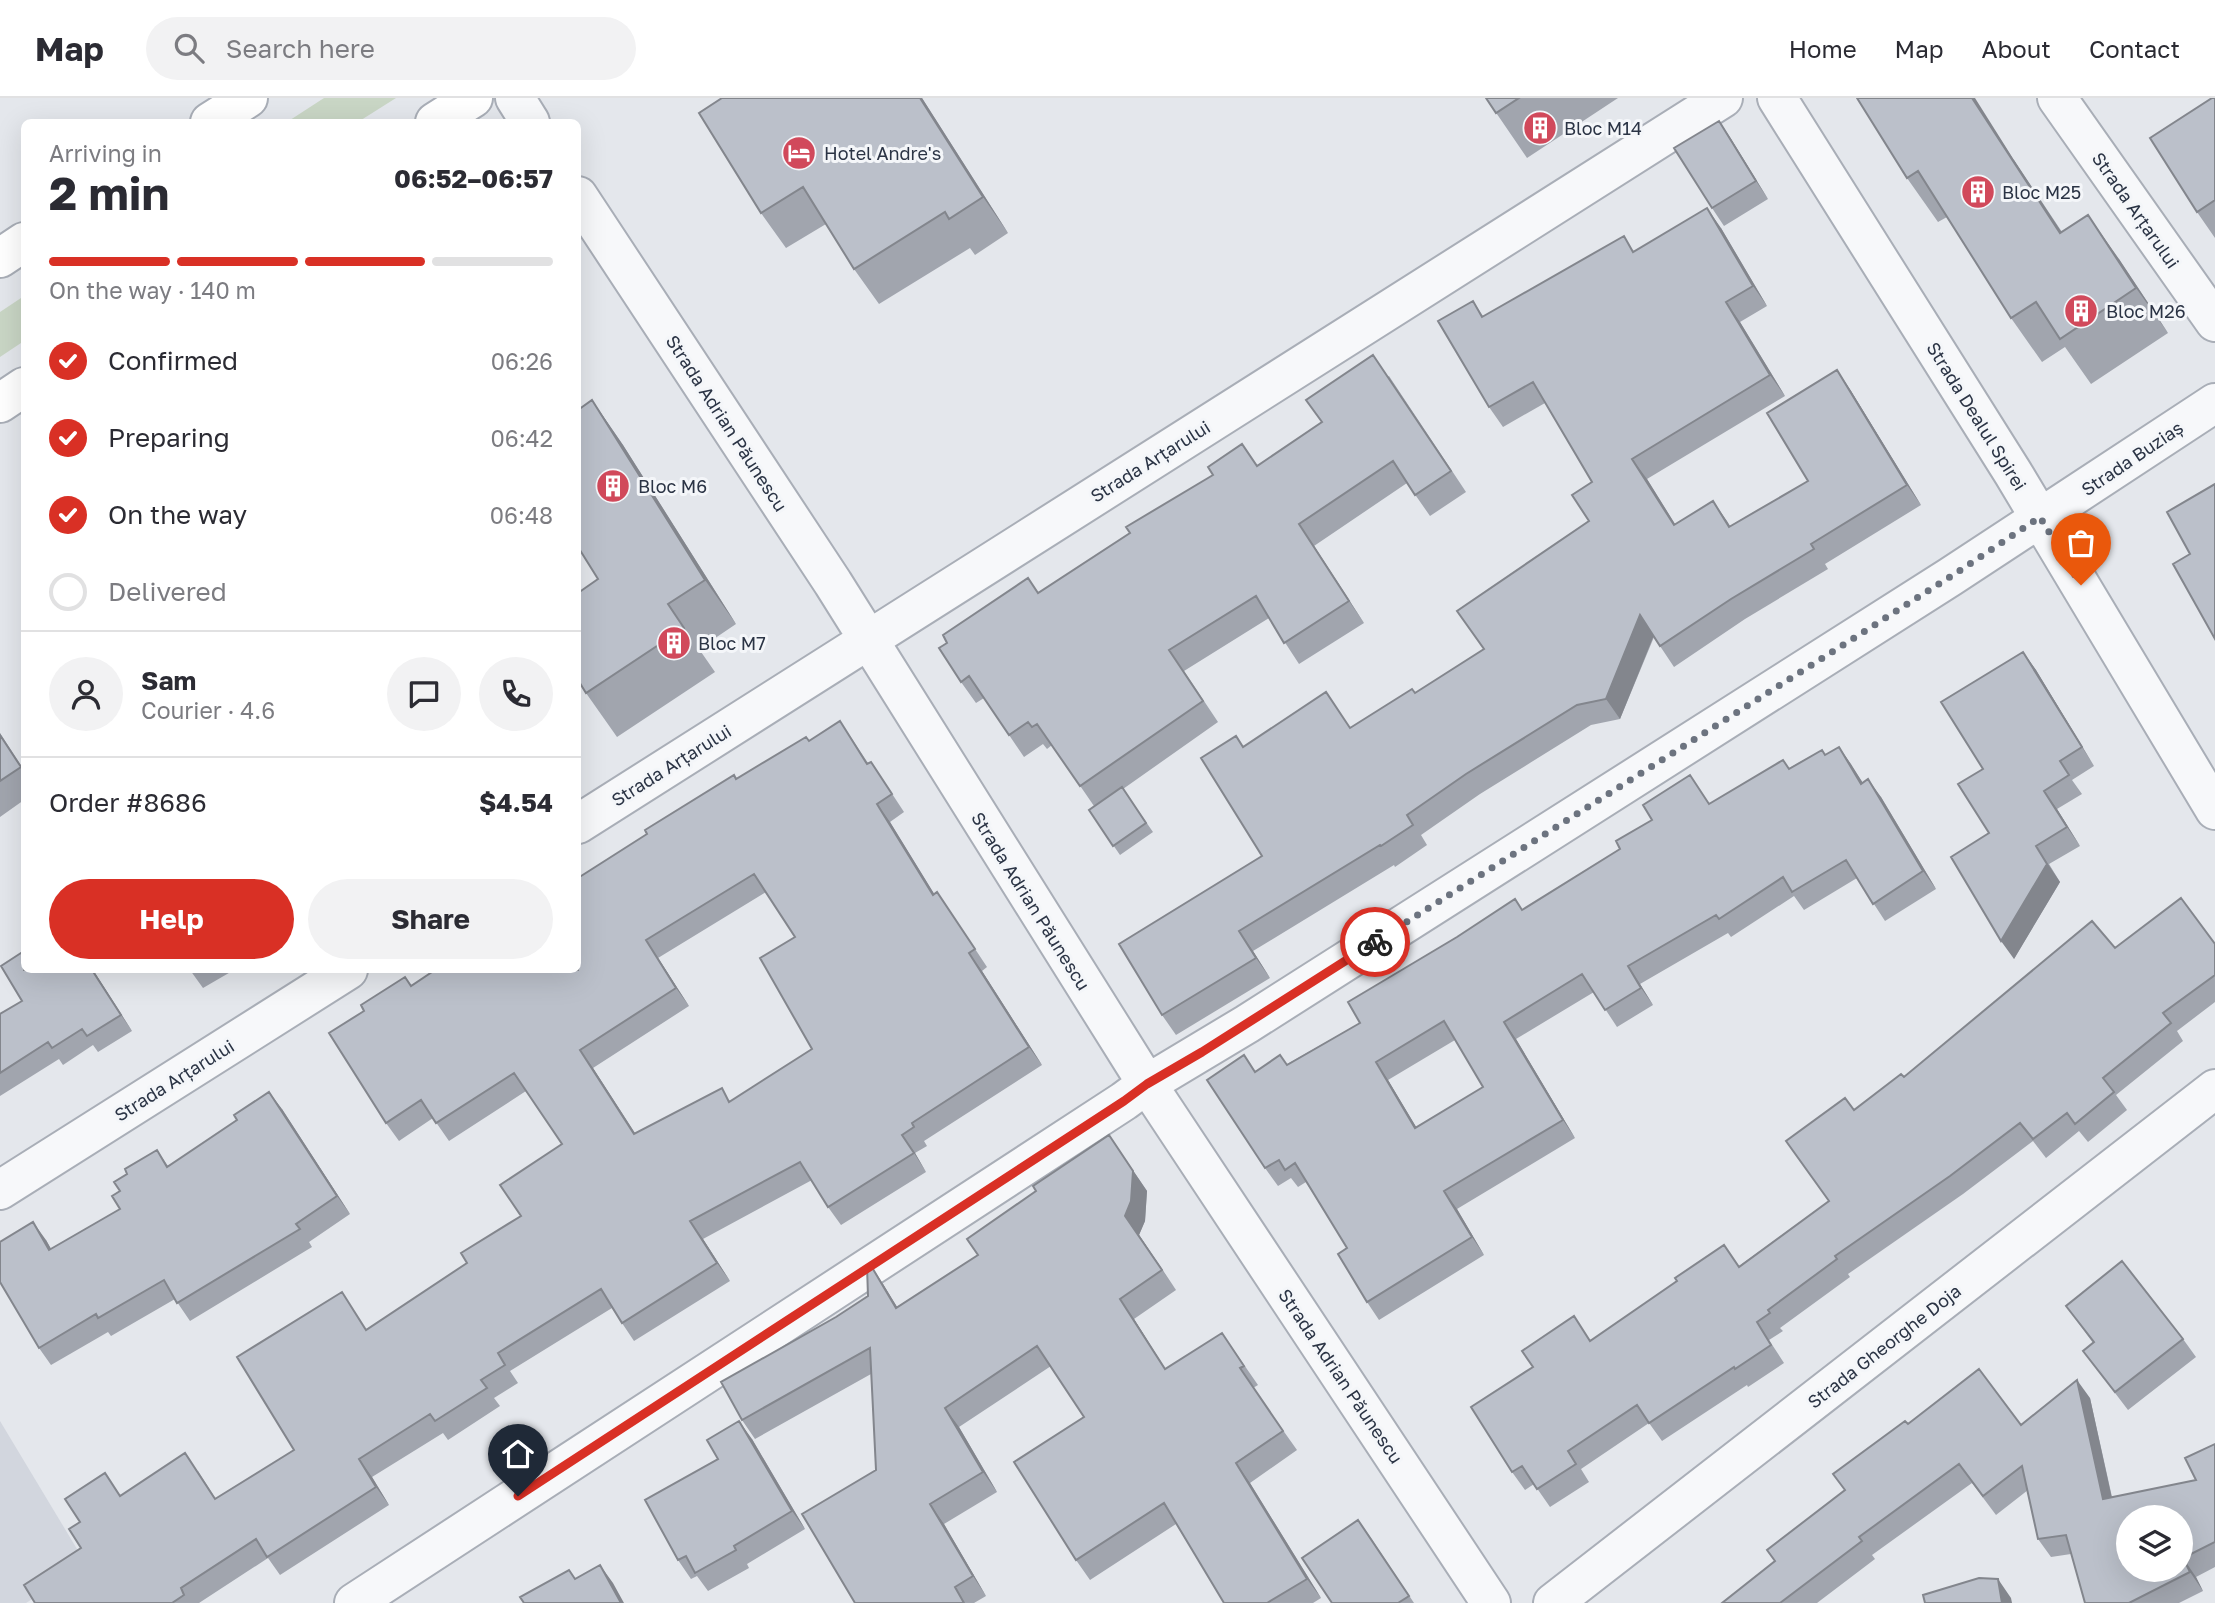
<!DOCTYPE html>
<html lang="en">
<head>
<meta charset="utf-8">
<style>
  :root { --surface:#fff; --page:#f2f2f3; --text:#2b2b33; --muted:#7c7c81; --line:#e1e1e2; --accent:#d93025 }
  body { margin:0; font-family:"Golos Text",sans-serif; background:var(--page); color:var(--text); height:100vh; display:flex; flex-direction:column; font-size:26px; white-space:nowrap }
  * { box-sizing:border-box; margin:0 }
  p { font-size:23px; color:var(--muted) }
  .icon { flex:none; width:38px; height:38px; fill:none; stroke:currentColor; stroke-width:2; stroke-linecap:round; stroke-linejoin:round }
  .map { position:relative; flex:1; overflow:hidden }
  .side { position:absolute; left:21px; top:21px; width:560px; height:854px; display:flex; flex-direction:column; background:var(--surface); border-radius:10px; box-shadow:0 7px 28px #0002 }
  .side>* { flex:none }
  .fabs { position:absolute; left:2116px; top:1407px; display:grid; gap:14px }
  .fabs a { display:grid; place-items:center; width:77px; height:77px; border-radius:50%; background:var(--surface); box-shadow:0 7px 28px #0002; font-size:35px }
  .pin { position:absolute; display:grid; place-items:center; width:60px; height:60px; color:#fff; margin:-72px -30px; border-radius:50% 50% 50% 0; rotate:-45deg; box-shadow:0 0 7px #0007 }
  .pin .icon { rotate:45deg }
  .courier { position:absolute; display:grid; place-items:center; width:70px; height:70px; margin:-35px; border:5px solid #d93025; border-radius:50%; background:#fff; color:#222; box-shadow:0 2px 9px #0007 }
  .summary em { font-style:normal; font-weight:700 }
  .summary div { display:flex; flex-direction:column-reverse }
  .summary { display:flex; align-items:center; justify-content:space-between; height:119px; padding:0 28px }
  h1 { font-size:46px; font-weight:700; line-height:52px }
  .bar { display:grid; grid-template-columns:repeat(4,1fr); gap:10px 7px; align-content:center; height:84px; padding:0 28px }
  .bar i { height:9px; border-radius:5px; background:var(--line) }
  .bar .on { background:var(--accent) }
  .bar p { grid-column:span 4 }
  .line { display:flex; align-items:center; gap:18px; padding:0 28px; border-top:2px solid var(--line) }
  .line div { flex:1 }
  .round { display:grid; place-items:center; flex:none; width:74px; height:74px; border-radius:37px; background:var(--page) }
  ol { padding:0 28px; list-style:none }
  li { display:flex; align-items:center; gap:21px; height:77px }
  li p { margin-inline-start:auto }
  li .icon { padding:7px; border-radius:50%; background:var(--accent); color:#fff; stroke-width:4 }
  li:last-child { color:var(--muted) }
  li i { width:38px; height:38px; border:4px solid var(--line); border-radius:50% }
  .cta { display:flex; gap:14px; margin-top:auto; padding:14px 28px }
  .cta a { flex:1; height:80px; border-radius:42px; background:var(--accent); color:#fff; font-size:28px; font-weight:700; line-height:80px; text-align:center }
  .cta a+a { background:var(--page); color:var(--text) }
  header { display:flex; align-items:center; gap:42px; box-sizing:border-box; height:98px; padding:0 35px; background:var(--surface); border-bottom:2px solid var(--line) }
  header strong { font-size:33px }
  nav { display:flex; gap:38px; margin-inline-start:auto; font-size:24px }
  .search { width:490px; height:63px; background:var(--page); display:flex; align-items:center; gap:18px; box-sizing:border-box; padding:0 24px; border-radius:38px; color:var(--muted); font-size:26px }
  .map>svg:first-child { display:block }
  .built { fill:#d2d6de }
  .green { fill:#c9d6c5 }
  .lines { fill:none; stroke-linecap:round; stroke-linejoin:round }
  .minor-casing { stroke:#a9aeb7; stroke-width:42 }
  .tertiary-casing { stroke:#a9aeb7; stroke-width:42 }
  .secondary-casing { stroke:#a9aeb7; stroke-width:42 }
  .minor { stroke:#f7f8fa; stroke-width:38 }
  .tertiary { stroke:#f7f8fa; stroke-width:38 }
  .secondary { stroke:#fff; stroke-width:38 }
  .wall { fill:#a1a5ae; fill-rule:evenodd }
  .shaded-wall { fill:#83868d }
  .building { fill:#bbc0ca; stroke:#83868d; stroke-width:2; fill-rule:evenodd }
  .done { stroke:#6c737f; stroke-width:7; stroke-dasharray:0 12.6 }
  .route { stroke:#d93025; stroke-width:9 }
  .labels { text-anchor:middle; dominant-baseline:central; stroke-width:6; stroke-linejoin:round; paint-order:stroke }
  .poi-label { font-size:18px; fill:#2b3445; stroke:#f4f6f9; text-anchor:start }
  .street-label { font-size:18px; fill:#2b3445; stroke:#f4f6f9 }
</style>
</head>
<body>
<header>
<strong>Map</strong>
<div class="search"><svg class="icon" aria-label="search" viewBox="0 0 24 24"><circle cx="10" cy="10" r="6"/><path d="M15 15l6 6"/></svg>Search here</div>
<nav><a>Home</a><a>Map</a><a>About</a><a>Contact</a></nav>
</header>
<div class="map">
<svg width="2215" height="1505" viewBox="0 0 2215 1505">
  <rect width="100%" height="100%" fill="#e4e7ec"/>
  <path class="built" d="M0,1323L86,1466L26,1505H0Z"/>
  <path class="green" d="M324,0H396L358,24H287Z
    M24,198V243L0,259V214Z"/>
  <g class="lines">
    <g class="minor-casing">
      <path id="minor" d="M515,0L530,24
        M2057,0L2215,224
        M578,98L833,485L1147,986L1491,1505
        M578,726L1723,0
        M0,1092L348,872
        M354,1505L1124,1003L1147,986L1247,926L1950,479L2215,305
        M1553,1505L2215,991"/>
    </g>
    <g class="tertiary-casing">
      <path id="tertiary" d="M1777,0L2013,375L2215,712"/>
    </g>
    <g class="secondary-casing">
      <path id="secondary" d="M210,24L248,0
        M435,24L473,0
        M0,160L24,144
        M0,305L24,289"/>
    </g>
    <use href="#minor" class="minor"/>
    <use href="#tertiary" class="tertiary"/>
    <use href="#secondary" class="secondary"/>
  </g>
  <path class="wall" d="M722,0H922L1008,135L975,157L970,150L879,206L854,171L826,126L786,150L761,115Z
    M1486,0H1618L1527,60Z
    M1857,0L2014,62L2062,134L2119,161L2168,235L2091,286L2065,249L2042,264L2011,220L1947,119L1938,124L1907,80Z
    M2215,0V140L2197,114Z
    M1719,23L1731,41L1768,101L1724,128L1712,110Z
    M1721,130L1767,208L1740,224L1785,298L1647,381L1675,426L1730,428L1808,383L1837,272L1851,293L1921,407L1825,466L1828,471L1745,521L1674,569L1654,539L1620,621L1591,627L1480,696L1421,737L1427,747L1395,769L1394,767L1253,853L1270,880L1176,937L1162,917L1262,758L1243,649L1350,630L1415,595L1484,551L1589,423L1592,384L1545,305L1503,329L1489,309L1473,203L1483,218L1635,153Z
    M1389,278L1466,394L1430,418L1407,385L1314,448L1364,525L1299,566L1269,520L1184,573L1218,624L1123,691L1153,734L1120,757L1089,712L1094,708L1052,647L1047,651L1043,646L1024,659L984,600L976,605L961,584L1038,495L1257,368Z
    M592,302L623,347L736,526L699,551L715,574L617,639L586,595L598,481Z
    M2023,554L2036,572L2094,668L2072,682L2082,696L2057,711L2080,748L2049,766L2060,784L2014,861L1989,735L1983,671Z
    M840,623L868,665L883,682L904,714L890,724L934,796L950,813L987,869L982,873L1042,967L924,1043L927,1048L915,1055L926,1074L841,1127L828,1109L812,1082L703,1141L730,1183L634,1243L612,1210L510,1273L518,1285L494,1300L500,1308L448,1342L443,1335L372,1379L389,1407L280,1477L268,1460L199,1505H35L81,1450L198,1373L216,1401L294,1352L367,1231L467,1165L521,1118L562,1046L526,993L449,1043L433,1020L399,1043L386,1025L411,888L736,681L809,643ZM766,794L795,839L812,951L731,1003L635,1035L593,970L689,908L658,860Z
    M0,635L24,672V702L0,719Z
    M1839,649L1863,685L1881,699L1936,791L1885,823L1857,780L1804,812L1794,798L1731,839L1728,835L1640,886L1653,907L1617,929L1594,894L1516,941L1575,1040L1457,1111L1484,1157L1379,1222L1367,1204L1347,1150L1306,1084L1298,1089L1291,1080L1278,1088L1265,1070L1255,974L1287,966L1360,925L1523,812L1709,706L1783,662L1789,670L1822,652L1826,657ZM1455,942L1483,989L1416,1029L1388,982Z
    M2215,846V904L2177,933L2183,943L2116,997L2127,1012L2088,1044L2079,1033L2046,1060L2033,1043L1963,1096L1848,1176L1850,1179L1780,1230L1783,1233L1769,1242L1784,1265L1748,1289L1747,1287L1662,1343L1649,1325L1581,1371L1589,1384L1550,1409L1534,1386L1525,1392L1512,1374L1591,1242L1739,1168L1829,1103L1854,1012L1904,979L2115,850Z
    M93,872L132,933L98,954L93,947L63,967L59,961L0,998V916Z
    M190,872H234L203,890Z
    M282,1011L350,1116L309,1144L312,1149L190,1223L175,1201L111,1238L108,1234L51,1267L39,1250L46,1142L51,1151L120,1111V1093L127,1076L157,1052L168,1068Z
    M1109,1037L1147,1093L1145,1123L1139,1137L1176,1192L1134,1221L1165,1271L1222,1235L1258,1287L1253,1290L1297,1352L1250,1385L1321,1500L1313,1505H1224L1176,1426L1090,1482L1076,1462L1084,1319L1051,1268L959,1329L997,1394L944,1426L986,1498L974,1505H855L876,1372L871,1276L755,1341L742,1322L836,1219L868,1198L883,1186L897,1209L978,1157L1036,1093Z
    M2066,1208L2183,1241L2196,1259L2128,1312L2083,1253L2093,1245Z
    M2090,1300L2112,1399L2196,1382L2215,1346V1469L2196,1479L2203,1493L2179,1505H2085L2071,1456L2051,1459L2038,1441L2028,1392L1996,1417L1972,1385L1872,1457L1875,1461L1817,1505H1722L1775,1463L1844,1393L1908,1326L2021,1327Z
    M752,1341L805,1431L747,1466L749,1470L708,1493L697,1478L691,1481L678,1462Z
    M1358,1422L1371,1440L1414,1505H1332Z"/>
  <path class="shaded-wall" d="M920,0H922L1008,135L983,99Z
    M1972,0H1975L2014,62L2091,179L2060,135Z
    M1719,23L1731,41L1768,101L1756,83Z
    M1707,110L1721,130L1767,208L1753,188Z
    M2088,117L2119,161L2168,235L2136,190Z
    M1726,204L1740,224L1785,298L1770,277Z
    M1837,272L1851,293L1921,407L1907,387Z
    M592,302L623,347L736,526L705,482Z
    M1632,361L1647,381L1688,447L1674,427Z
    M1713,403L1727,423L1743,449L1729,429Z
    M1299,426L1314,448L1364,525L1349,503Z
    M1640,517L1654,537L1620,621L1606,601Z
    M2023,554L2036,572L2094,668L2082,649Z
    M1839,649L1851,666L1874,703L1861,686Z
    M1868,681L1881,699L1936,791L1923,773Z
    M2044,693L2057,711L2080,748L2067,729Z
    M877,706L890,724L946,815L933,797Z
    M2036,748L2060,784L2014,861L2001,843Z
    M1239,833L1253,853L1270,880L1256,860Z
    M646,842L658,860L689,908L676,890Z
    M969,855L982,873L1042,967L1029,949Z
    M1628,868L1640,886L1653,907L1641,890Z
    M92,872H93L132,933L121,917Z
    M1504,924L1516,941L1575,1040L1563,1022Z
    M580,952L593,970L647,1054L634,1036Z
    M1376,964L1388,982L1427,1047L1415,1030Z
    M269,994L282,1011L350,1116L337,1098Z
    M902,1037L915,1055L926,1074L914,1055Z
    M1109,1037L1147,1093L1145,1123L1139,1137L1176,1192L1125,1118Z
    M1444,1093L1457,1111L1484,1157L1472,1139Z
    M690,1123L703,1141L730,1183L717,1165Z
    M33,1124L46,1142L62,1170L49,1152Z
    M870,1166L883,1186L910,1230L896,1210Z
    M1120,1201L1134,1221L1178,1291L1165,1271Z
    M2077,1282L2090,1300L2116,1419L2103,1401Z
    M945,1310L959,1329L997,1394L983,1374Z
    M739,1323L752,1341L805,1431L792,1413Z
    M359,1361L372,1379L389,1407L376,1389Z
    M1236,1365L1250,1385L1321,1500L1307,1481Z
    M930,1406L944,1426L986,1498L973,1478Z
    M2183,1460L2196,1479L2203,1493L2190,1474Z
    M600,1467L613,1485L624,1505H621Z
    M1998,1481L2011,1500L2012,1505H2002Z"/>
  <path class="building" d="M722,0H920L983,99L949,121L945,114L854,171L803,89L761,115L699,15Z
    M1486,0H1519L1496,15Z
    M1857,0H1972L2060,135L2088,117L2136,190L2060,241L2036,204L2011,220L1918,73L1907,80Z
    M2212,0H2215V102L2197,114L2150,40Z
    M1719,23L1756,83L1712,110L1674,50Z
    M1707,110L1753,188L1726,204L1770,277L1632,361L1674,427L1713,403L1729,429L1808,383L1767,315L1837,272L1907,387L1811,446L1814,451L1731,501L1660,548L1640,517L1606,601L1577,607L1466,676L1407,717L1413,727L1381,748L1380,747L1239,833L1256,860L1162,917L1119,846L1262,758L1201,660L1236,638L1243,649L1326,594L1350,630L1412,591L1415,595L1484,551L1457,513L1589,423L1572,397L1592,384L1533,284L1489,309L1438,223L1473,203L1482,219L1624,138L1633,154Z
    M1373,257L1451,373L1415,397L1393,363L1299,426L1349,503L1284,545L1256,498L1169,552L1203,603L1080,688L1037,626L1032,629L1028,624L1009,637L969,578L961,584L939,550L947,545L943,537L1028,480L1038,495L1130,435L1126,429L1213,377L1208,369L1242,346L1257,368L1322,324L1306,302Z
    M592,302L705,482L668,506L684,530L586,595L578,582V495L598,481L578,449V312Z
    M2215,386V541L2173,466L2190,456L2167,414Z
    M2023,554L2082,649L2060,663L2069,677L2044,693L2067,729L2036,748L2047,766L2001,843L1951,759L1989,735L1958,686L1983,671L1941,604Z
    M840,623L867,666L871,664L892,696L877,706L933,797L937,794L975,851L969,855L1029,949L912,1025L914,1029L902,1037L914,1055L828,1109L800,1064L690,1123L717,1165L622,1225L601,1191L498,1255L505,1267L481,1282L487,1290L435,1323L430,1316L359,1361L376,1389L267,1459L256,1441L181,1490L184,1497L172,1505H35L24,1487L81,1450L69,1431L80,1424L65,1401L105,1375L120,1398L185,1355L215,1401L294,1352L237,1259L342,1194L366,1232L467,1165L461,1155L521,1118L500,1087L562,1046L514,975L436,1025L421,1002L386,1025L329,935L364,913L361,907L405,879L411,888L435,872H578V780L647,736L645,732L734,677L736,681L806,639L809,643ZM754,776L795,839L760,860L812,951L729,1004L722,990L634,1036L580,952L676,890L646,842Z
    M0,637L21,669L0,683Z
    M1839,649L1861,686L1868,681L1923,773L1873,806L1846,762L1792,794L1783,779L1719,821L1716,817L1628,868L1641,890L1605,912L1582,876L1504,924L1563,1022L1444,1093L1472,1139L1367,1204L1338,1156L1347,1150L1295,1065L1285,1072L1279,1062L1265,1070L1207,982L1244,957L1255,974L1280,957L1287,967L1360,925L1348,904L1457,839L1515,801L1522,812L1620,751L1616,743L1652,722L1643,707L1690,677L1709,706L1783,662L1789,671L1822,652L1825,657ZM1444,923L1483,989L1415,1030L1376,964Z
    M1122,689L1146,725L1113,748L1089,712Z
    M2181,800L2215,846V877L2163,915L2171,925L2103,980L2114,994L2075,1026L2067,1015L2033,1041L2020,1025L1950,1078L1835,1158L1837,1161L1768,1212L1770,1215L1757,1224L1771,1247L1735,1271L1734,1269L1649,1325L1637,1307L1568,1353L1576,1366L1537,1391L1522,1368L1512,1374L1471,1309L1533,1269L1522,1253L1574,1218L1590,1243L1677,1183L1675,1180L1724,1147L1739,1169L1829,1103L1786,1043L1845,1000L1854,1012L1901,976L1904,979L2092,823L2115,850Z
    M24,853V872H92L121,917L87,938L82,931L52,950L48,944L0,975V916L22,903L1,868Z
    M269,994L337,1098L296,1126L300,1131L177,1205L164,1182L98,1220L96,1216L39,1250L0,1184V1144L33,1124L49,1152L120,1111L112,1098L120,1093L114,1084L127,1076L125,1071L157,1052L167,1069L237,1022L234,1017Z
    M1109,1037L1133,1073L1131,1103L1125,1118L1162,1172L1120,1201L1165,1271L1222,1235L1244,1268L1240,1270L1283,1333L1236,1365L1307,1481L1267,1505H1224L1164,1405L1076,1462L1014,1364L1084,1319L1037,1248L945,1310L983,1374L930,1406L973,1478L955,1489L964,1505H855L802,1416L876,1372L870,1250L742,1322L721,1284L836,1219L868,1198L867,1168L870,1166L896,1210L978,1157L967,1141L1036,1093L1033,1088Z
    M2122,1163L2183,1241L2115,1294L2083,1253L2094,1244L2066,1208Z
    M1979,1271L2021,1327L2077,1282L2103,1401L2196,1382L2185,1360L2215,1346V1444L2183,1460L2190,1474L2129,1505H2085L2066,1437L2038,1441L2022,1368L1983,1398L1959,1366L1859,1439L1862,1443L1780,1505H1722L1775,1463L1767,1452L1845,1392L1833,1376L1905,1323L1908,1326ZM2128,1419H2180V1472H2128Z
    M739,1323L792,1413L734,1448L736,1452L695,1475L686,1458L678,1462L645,1402L718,1361L707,1342Z
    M1358,1422L1409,1498L1398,1505H1332L1302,1460Z
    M600,1467L621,1505H524L520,1499L569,1472L575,1481Z
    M1979,1480L1998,1481L2002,1505H1925L1923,1497Z"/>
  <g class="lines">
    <path class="done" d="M1375,844L1950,479L2040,419L2081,487"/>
    <path class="route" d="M518,1398L1124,1003L1147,986L1202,954L1375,844"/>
  </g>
  <defs>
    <g id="building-disc" transform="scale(1.75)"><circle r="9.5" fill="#d1495b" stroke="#f4f6f9"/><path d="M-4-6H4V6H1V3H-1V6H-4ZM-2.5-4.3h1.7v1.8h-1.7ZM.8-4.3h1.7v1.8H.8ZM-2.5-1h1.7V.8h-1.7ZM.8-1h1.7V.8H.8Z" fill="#fff"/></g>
    <g id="hotel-disc" transform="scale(1.75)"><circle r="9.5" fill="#d1495b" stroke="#f4f6f9"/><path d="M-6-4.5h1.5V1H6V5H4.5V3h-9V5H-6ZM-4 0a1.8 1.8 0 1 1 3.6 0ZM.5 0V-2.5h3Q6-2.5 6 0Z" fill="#fff"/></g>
  </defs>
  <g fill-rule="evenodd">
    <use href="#building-disc" x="1540" y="30"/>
    <use href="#hotel-disc" x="799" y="55"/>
    <use href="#building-disc" x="1978" y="94"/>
    <use href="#building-disc" x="2081" y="213"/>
    <use href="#building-disc" x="613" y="388"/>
    <use href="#building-disc" x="674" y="545"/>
  </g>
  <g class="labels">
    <g class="poi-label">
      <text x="1564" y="30">Bloc M14</text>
      <text x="824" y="55">Hotel Andre's</text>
      <text x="2002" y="94">Bloc M25</text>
      <text x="2106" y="213">Bloc M26</text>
      <text x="638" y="388">Bloc M6</text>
      <text x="698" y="545">Bloc M7</text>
    </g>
    <g class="street-label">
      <text transform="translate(2136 112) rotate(55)">Strada Arțarului</text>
      <text transform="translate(1977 318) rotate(58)">Strada Dealul Spirei</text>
      <text transform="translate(727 325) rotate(57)">Strada Adrian Păunescu</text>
      <text transform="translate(2132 360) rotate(-34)">Strada Buziaș</text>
      <text transform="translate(1150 363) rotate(-32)">Strada Arțarului</text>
      <text transform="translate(671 667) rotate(-32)">Strada Arțarului</text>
      <text transform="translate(1031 803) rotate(58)">Strada Adrian Păunescu</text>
      <text transform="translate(174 982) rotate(-32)">Strada Arțarului</text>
      <text transform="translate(1884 1248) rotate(-38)">Strada Gheorghe Doja</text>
      <text transform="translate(1341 1278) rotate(56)">Strada Adrian Păunescu</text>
    </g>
  </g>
</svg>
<div class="fabs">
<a><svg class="icon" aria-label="layers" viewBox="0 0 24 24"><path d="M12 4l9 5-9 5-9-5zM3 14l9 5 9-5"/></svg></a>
</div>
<div class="pin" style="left:2081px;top:487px;background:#ea580c"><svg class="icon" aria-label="bag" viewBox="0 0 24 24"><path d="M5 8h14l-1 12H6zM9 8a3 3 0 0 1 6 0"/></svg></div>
<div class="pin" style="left:518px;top:1398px;background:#1f2937"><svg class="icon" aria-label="home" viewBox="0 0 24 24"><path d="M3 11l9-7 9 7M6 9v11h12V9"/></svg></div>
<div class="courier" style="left:1375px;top:844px"><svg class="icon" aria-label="bike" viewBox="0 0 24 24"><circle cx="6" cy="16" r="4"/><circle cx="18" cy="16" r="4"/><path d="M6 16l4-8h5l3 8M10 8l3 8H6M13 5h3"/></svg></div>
<section class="side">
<div class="summary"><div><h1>2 min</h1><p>Arriving in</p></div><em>06:52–06:57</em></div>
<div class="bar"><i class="on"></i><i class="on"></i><i class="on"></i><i></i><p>On the way · 140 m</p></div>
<ol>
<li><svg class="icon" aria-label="check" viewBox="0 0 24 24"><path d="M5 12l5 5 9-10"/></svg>Confirmed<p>06:26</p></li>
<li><svg class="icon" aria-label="check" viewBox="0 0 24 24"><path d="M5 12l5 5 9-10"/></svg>Preparing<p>06:42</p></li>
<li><svg class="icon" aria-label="check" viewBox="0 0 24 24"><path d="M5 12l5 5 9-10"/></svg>On the way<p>06:48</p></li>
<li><i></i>Delivered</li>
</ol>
<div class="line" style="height:126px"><a class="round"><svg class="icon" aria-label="person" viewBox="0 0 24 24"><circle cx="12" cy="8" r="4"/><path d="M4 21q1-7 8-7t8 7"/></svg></a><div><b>Sam</b><p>Courier · 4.6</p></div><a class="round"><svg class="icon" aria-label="chat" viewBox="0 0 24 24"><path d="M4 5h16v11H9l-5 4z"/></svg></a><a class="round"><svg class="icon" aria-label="phone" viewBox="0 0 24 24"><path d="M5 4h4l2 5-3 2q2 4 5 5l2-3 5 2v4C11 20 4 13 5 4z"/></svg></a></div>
<div class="line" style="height:91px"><div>Order #8686</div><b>$4.54</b></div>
<div class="cta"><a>Help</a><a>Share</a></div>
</section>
</div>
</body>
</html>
